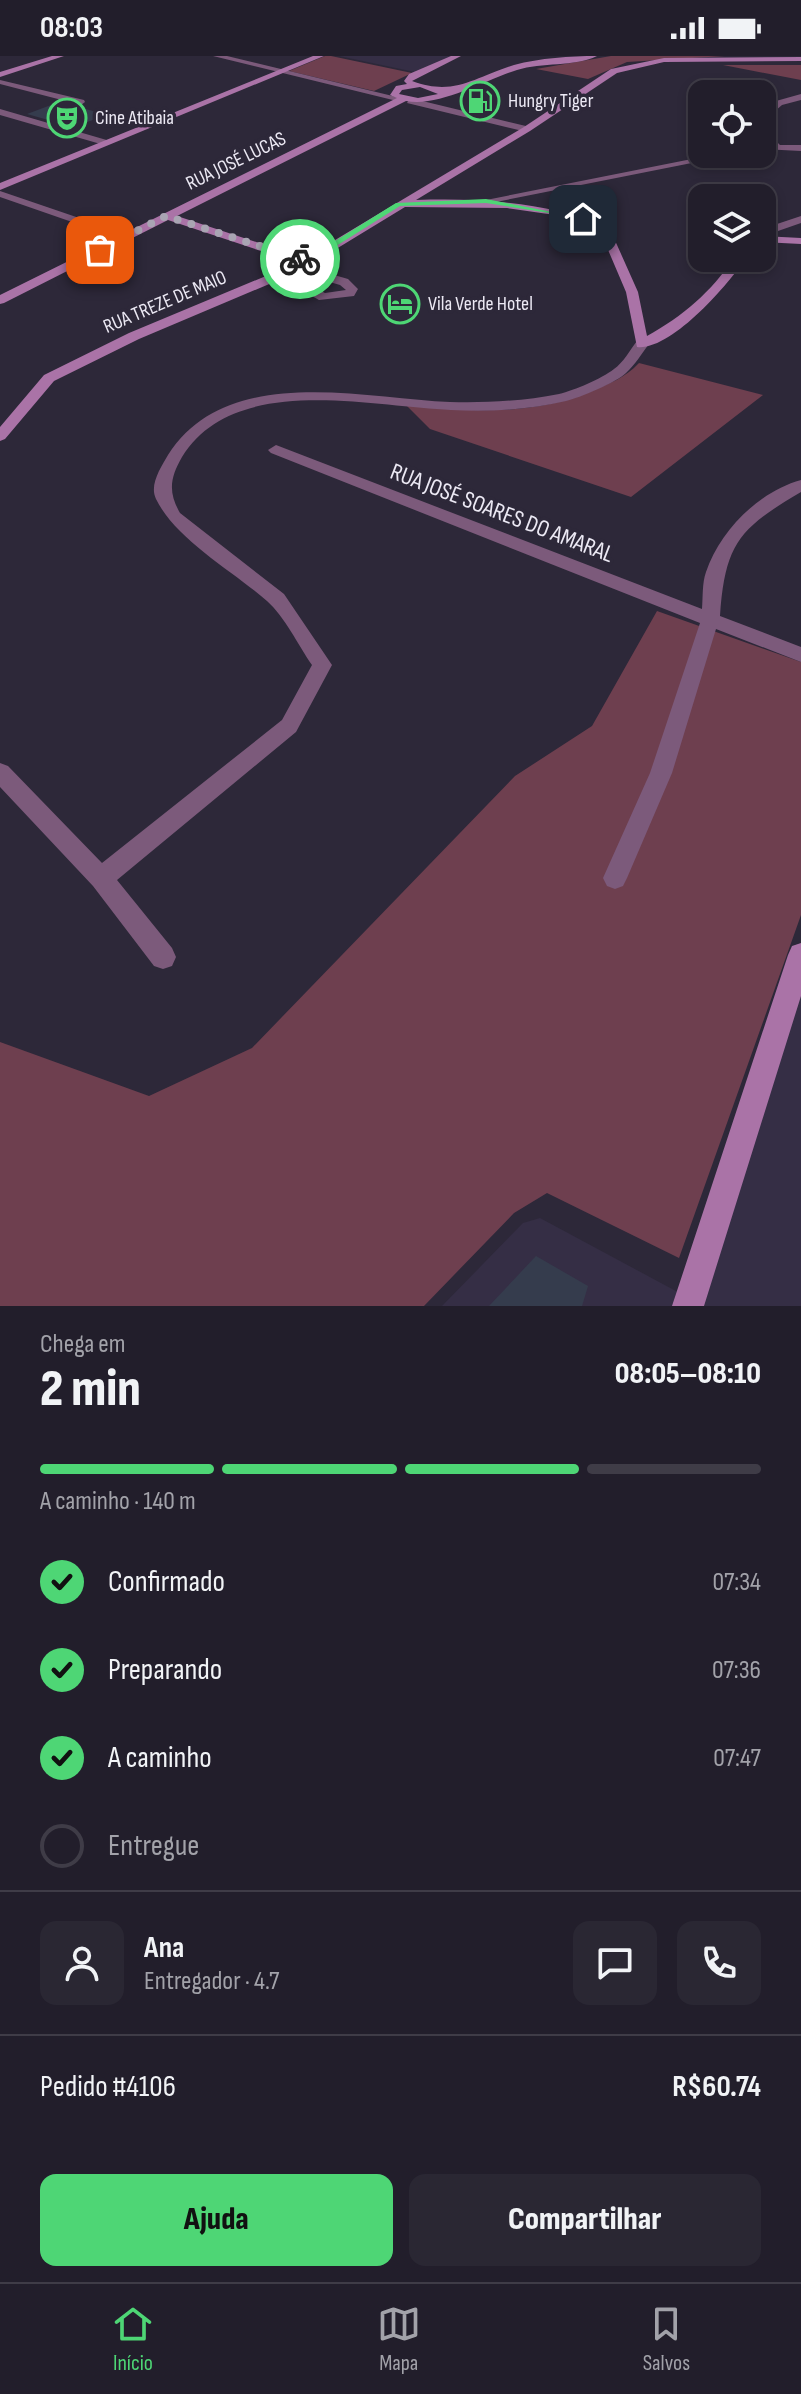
<!DOCTYPE html>
<html lang="pt">
<head>
<meta charset="utf-8">
<style>
  :root { --surface:#221e2b; --page:#2a2733; --text:#f1f3f6; --muted:#a2a2a9; --line:#3f3c47; --accent:#4ed675 }
  body { margin:0; font-family:"Sofia Sans Condensed",sans-serif; background:var(--page); color:var(--text); height:100vh; display:flex; flex-direction:column; font-size:30px; white-space:nowrap }
  * { box-sizing:border-box; margin:0 }
  p { font-size:26px; color:var(--muted) }
  .icon { flex:none; width:44px; height:44px; fill:none; stroke:currentColor; stroke-width:2; stroke-linecap:round; stroke-linejoin:round }
  .map { position:relative; height:1250px; overflow:hidden }
  .side { display:flex; flex-direction:column; background:var(--surface); flex:1 }
  .side>* { flex:none }
  .buttons { position:absolute; left:688px; top:24px; display:grid; gap:16px }
  .buttons a { display:grid; place-items:center; width:88px; height:88px; border-radius:16px; background:var(--surface); box-shadow:0 4px 12px #0003,0 0 0 2px var(--line); font-size:40px }
  .pin { position:absolute; display:grid; place-items:center; width:68px; height:68px; color:#fff; margin:-34px; border-radius:16px; box-shadow:0 4px 12px #0006 }
  .courier { position:absolute; display:grid; place-items:center; width:80px; height:80px; margin:-40px; border:6px solid #4ed675; border-radius:50%; background:#fff; color:#222; box-shadow:0 2px 10px #0007 }
  .overview em { font-style:normal; font-weight:800 }
  .overview div { display:flex; flex-direction:column-reverse }
  .overview { display:flex; align-items:center; justify-content:space-between; height:136px; padding:0 40px }
  h1 { font-size:52px; font-weight:800; line-height:60px }
  .bar { display:grid; grid-template-columns:repeat(4,1fr); gap:12px 8px; align-content:center; height:96px; padding:0 40px }
  .bar i { height:10px; border-radius:6px; background:var(--line) }
  .bar .selected { background:var(--accent) }
  .bar p { grid-column:span 4 }
  .line { display:flex; align-items:center; gap:20px; padding:0 40px; border-top:2px solid var(--line) }
  .line div { flex:1 }
  .round { display:grid; place-items:center; flex:none; width:84px; height:84px; border-radius:16px; background:var(--page) }
  ol { padding:0 40px; list-style:none }
  li { display:flex; align-items:center; gap:24px; height:88px }
  li p { margin-inline-start:auto }
  li .icon { padding:8px; border-radius:50%; background:var(--accent); color:#111; stroke-width:4 }
  li:last-child { color:var(--muted) }
  li i { width:44px; height:44px; border:4px solid var(--line); border-radius:50% }
  .button { display:flex; gap:16px; margin-top:auto; padding:16px 40px }
  .button a { flex:1; height:92px; border-radius:16px; background:var(--accent); color:#111; font-size:32px; font-weight:800; line-height:92px; text-align:center }
  .button a+a { background:var(--page); color:var(--text) }
  .status { display:flex; justify-content:space-between; align-items:center; height:56px; padding:0 40px; background:var(--surface); direction:ltr }
  .status svg { height:22px; fill:currentColor }
  .tabs { display:flex; justify-content:space-around; align-items:center; height:112px; border-top:2px solid var(--line); background:var(--surface); font-size:22px; color:var(--muted) }
  .tabs a { display:grid; justify-items:center; gap:4px }
  .tabs .selected { color:var(--accent) }
  .map>svg:first-child { display:block }
  .built { fill:#352e45 }
  .green { fill:#6e3f4f }
  .building { fill:#353c4d }
  .lines { fill:none; stroke-linecap:round; stroke-linejoin:round }
  .street { fill:#7c5a7b; fill-rule:evenodd }
  .secondary { fill:#aa73a7; fill-rule:evenodd }
  .route { fill:#4ed675 }
  .done { stroke:#a9a5b3; stroke-width:8; stroke-dasharray:0 14.4 }
  .labels { text-anchor:middle; dominant-baseline:central; stroke-width:7; stroke-linejoin:round; paint-order:stroke }
  .far-poi-label { font-size:20px; fill:#ece9f4; stroke:#2d2839; text-anchor:start }
  .far-street-label { font-size:20px; fill:#ece9f4; stroke:#2d2839 }
  .street-label { font-size:24px; fill:#ece9f4; stroke:#2d2839 }
</style>
</head>
<body>
<div class="status"><b>08:03</b><svg viewBox="0 0 49 12"><path d="M0 12V9h3v3zM5 12V6h3v6zM10 12V3h3v9zM15 12V0h3v12zM26 1h20v11H26zM47 4h2v5h-2z"/></svg></div>
<div class="map">
<svg width="801" height="1250" viewBox="0 0 801 1250">
  <rect width="100%" height="100%" fill="#2d2839"/>
  <path class="built" d="M339,0H452L415,16Z
    M801,910V1250H690Z
    M540,1162L687,1241L684,1250H442L523,1167Z"/>
  <path class="green" d="M325,0H331L412,17L374,35L289,15Z
    M611,0H725L627,6L588,23L536,13Z
    M723,9H801V24Z
    M639,307L763,339L631,441L430,373L404,347C469,357 530,360 592,335C610,327 625,322 639,307Z
    M657,555L801,606V859L679,1202L547,1137L514,1157L424,1250H0V986L149,1040L252,992L515,720L592,670Z"/>
  <path class="building" d="M59,46L82,52L107,59L73,71L27,58Z
    M536,1200L588,1230L582,1250H489Z"/>
  <g class="lines">
    <path class="street" d="M213,0H227L401,42L397,45Z
      M0,24L84,44L85,46L81,49L0,28Z
      M801,38V44L782,49L775,55L774,83L780,89H801V95L762,93V89L769,88L764,84L768,52L776,45Z
      M410,42L530,71L532,73L527,76L407,47Z
      M0,53L110,85L112,87L104,89L0,59Z
      M717,98H737L486,148L481,145Z
      M0,135L129,179L131,181L121,183L0,141Z
      M801,160V167L778,175V183H770L768,171Z
      M296,208L348,223L358,233L354,240L319,244L275,219L285,216L325,237L346,234L340,229L292,215L290,212Z
      M642,284L649,288C642,297 635,309 626,317C617,326 579,342 566,345C529,354 488,356 451,354C371,351 234,316 182,401C170,422 168,436 180,457L284,538L332,609L296,676L117,824L172,892L176,901L172,910L163,913L154,910L93,830L0,731V707L8,710L102,807L282,664L312,609C298,589 285,561 267,545C233,515 176,484 156,443C149,429 161,411 168,399C226,307 362,342 450,346C486,347 524,345 559,338C575,334 601,323 614,313C623,307 630,294 637,285Z
      M276,389L702,553C703,541 702,527 706,516C720,475 758,436 801,424V436C740,472 725,487 720,560L801,591V606L716,573L672,717L627,822L623,830L615,833L607,830L603,822L650,717L700,567L271,397L268,394Z"/>
    <path class="secondary" d="M52,0H64L0,21V16Z
      M313,0H324L0,134V127Z
      M451,0H461L412,25C455,41 474,21 514,9C540,2 570,0 597,0C574,11 542,6 517,14C485,24 438,52 406,45L177,160L305,202L524,71L611,13L664,2L801,1V5L664,6L617,17L530,75L416,144C483,142 546,146 609,171L638,236L647,280C683,260 711,236 734,202H746C729,228 671,295 637,291L626,236L600,175L555,159L507,152L405,151L300,215L139,283L54,325L5,383L0,385V371L44,319L129,277L297,207L168,164L4,247L0,248V239L397,42L390,39L396,30L407,28L404,25L409,18ZM420,31L438,38L418,42L399,38L402,34Z
      M762,180L801,182V188L762,186Z
      M801,887V940L704,1250H672L788,899L792,890Z"/>
  </g>
  <path class="route" d="M486,143L587,163L486,147L400,150L309,207L296,203H306L396,147Z"/>
  <g class="lines">
    <path class="done" d="M100,194L166,160L300,203"/>
  </g>
  <defs>
    <g id="fuel-ring" transform="scale(2)"><circle r="9.5" fill="#2d2839" stroke="#4ed675" stroke-width="1.5"/><path d="M-5.5-6h7V0h2V4h1.3V-2.5L3-4.5l.8-.8L6-3V5H2.5V1h-1V6h-7ZM-4.2-4.7v3.2H.2V-4.7Z" fill="#4ed675"/></g>
    <g id="theatre-ring" transform="scale(2)"><circle r="9.5" fill="#2d2839" stroke="#4ed675" stroke-width="1.5"/><path d="M-5-5.5Q0-4 5-5.5V0Q5 5 0 6Q-5 5-5 0ZM-3.3-2.5H-1v1.5H-3.3ZM1-2.5H3.3v1.5H1ZM-2.8 1Q0 5.5 2.8 1Z" fill="#4ed675"/></g>
    <g id="hotel-ring" transform="scale(2)"><circle r="9.5" fill="#2d2839" stroke="#4ed675" stroke-width="1.5"/><path d="M-6-4.5h1.5V1H6V5H4.5V3h-9V5H-6ZM-4 0a1.8 1.8 0 1 1 3.6 0ZM.5 0V-2.5h3Q6-2.5 6 0Z" fill="#4ed675"/></g>
  </defs>
  <g fill-rule="evenodd">
    <use href="#fuel-ring" x="480" y="45"/>
    <use href="#theatre-ring" x="67" y="62"/>
    <use href="#hotel-ring" x="400" y="248"/>
  </g>
  <g class="labels">
    <g class="far-poi-label">
      <text x="508" y="45">Hungry Tiger</text>
      <text x="95" y="62">Cine Atibaia</text>
      <text x="428" y="248">Vila Verde Hotel</text>
    </g>
    <g class="far-street-label">
      <text transform="translate(236 105) rotate(-26)">RUA JOSÉ LUCAS</text>
      <text transform="translate(165 246) rotate(-23)">RUA TREZE DE MAIO</text>
    </g>
    <g class="street-label">
      <text transform="translate(502 457) rotate(21)">RUA JOSÉ SOARES DO AMARAL</text>
    </g>
  </g>
</svg>
<div class="buttons">
<a><svg class="icon" aria-label="locate" viewBox="0 0 24 24"><circle cx="12" cy="12" r="6"/><path d="M12 2v4M12 18v4M2 12h4M18 12h4"/></svg></a>
<a><svg class="icon" aria-label="layers" viewBox="0 0 24 24"><path d="M12 4l9 5-9 5-9-5zM3 14l9 5 9-5"/></svg></a>
</div>
<div class="pin" style="left:100px;top:194px;background:#ea580c"><svg class="icon" aria-label="bag" viewBox="0 0 24 24"><path d="M5 8h14l-1 12H6zM9 8a3 3 0 0 1 6 0"/></svg></div>
<div class="pin" style="left:583px;top:163px;background:#1f2937"><svg class="icon" aria-label="home" viewBox="0 0 24 24"><path d="M3 11l9-7 9 7M6 9v11h12V9"/></svg></div>
<div class="courier" style="left:300px;top:203px"><svg class="icon" aria-label="bike" viewBox="0 0 24 24"><circle cx="6" cy="16" r="4"/><circle cx="18" cy="16" r="4"/><path d="M6 16l4-8h5l3 8M10 8l3 8H6M13 5h3"/></svg></div>
</div>
<section class="side">
<div class="overview"><div><h1>2 min</h1><p>Chega em</p></div><em>08:05–08:10</em></div>
<div class="bar"><i class="selected"></i><i class="selected"></i><i class="selected"></i><i></i><p>A caminho · 140 m</p></div>
<ol>
<li><svg class="icon" aria-label="check" viewBox="0 0 24 24"><path d="M5 12l5 5 9-10"/></svg>Confirmado<p>07:34</p></li>
<li><svg class="icon" aria-label="check" viewBox="0 0 24 24"><path d="M5 12l5 5 9-10"/></svg>Preparando<p>07:36</p></li>
<li><svg class="icon" aria-label="check" viewBox="0 0 24 24"><path d="M5 12l5 5 9-10"/></svg>A caminho<p>07:47</p></li>
<li><i></i>Entregue</li>
</ol>
<div class="line" style="height:144px"><a class="round"><svg class="icon" aria-label="person" viewBox="0 0 24 24"><circle cx="12" cy="8" r="4"/><path d="M4 21q1-7 8-7t8 7"/></svg></a><div><b>Ana</b><p>Entregador · 4.7</p></div><a class="round"><svg class="icon" aria-label="chat" viewBox="0 0 24 24"><path d="M4 5h16v11H9l-5 4z"/></svg></a><a class="round"><svg class="icon" aria-label="phone" viewBox="0 0 24 24"><path d="M5 4h4l2 5-3 2q2 4 5 5l2-3 5 2v4C11 20 4 13 5 4z"/></svg></a></div>
<div class="line" style="height:104px"><div>Pedido #4106</div><b>R$60.74</b></div>
<div class="button"><a>Ajuda</a><a>Compartilhar</a></div>
</section>
<nav class="tabs">
<a class="selected"><svg class="icon" aria-label="home" viewBox="0 0 24 24"><path d="M3 11l9-7 9 7M6 9v11h12V9"/></svg>Início</a>
<a><svg class="icon" aria-label="map" viewBox="0 0 24 24"><path d="M3 6l6-2 6 2 6-2v14l-6 2-6-2-6 2zM9 4v14M15 6v14"/></svg>Mapa</a>
<a><svg class="icon" aria-label="saved" viewBox="0 0 24 24"><path d="M7 4h10v16l-5-4-5 4z"/></svg>Salvos</a>
</nav>
</body>
</html>
